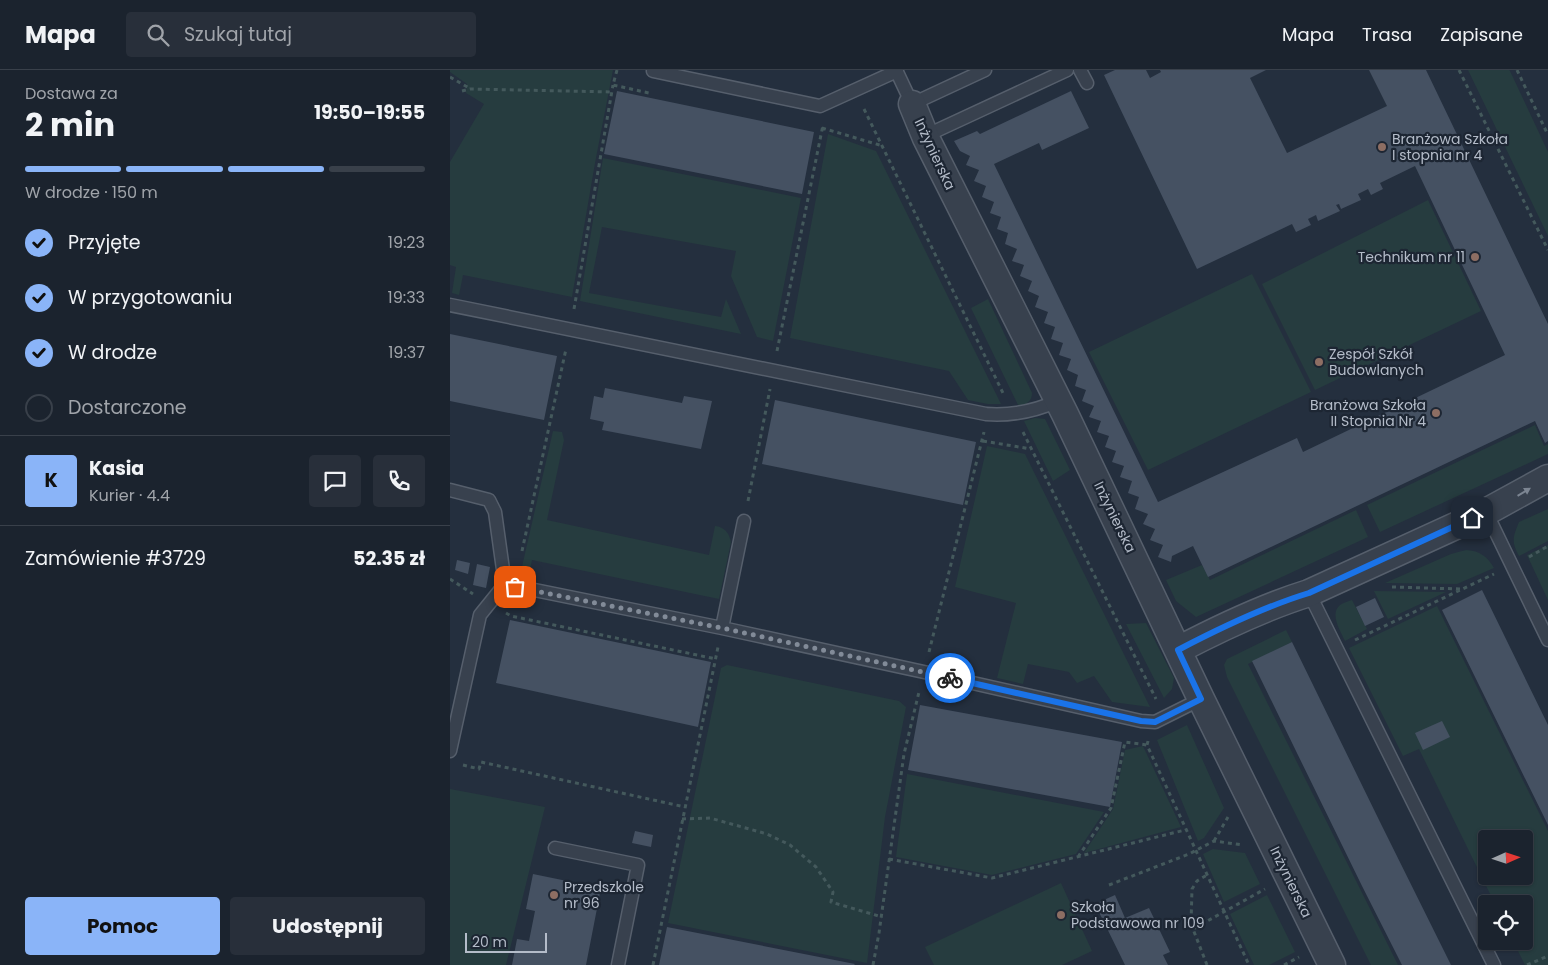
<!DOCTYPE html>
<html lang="pl">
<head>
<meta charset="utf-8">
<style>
  :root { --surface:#1b232e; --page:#282f3a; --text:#f1f3f6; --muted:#a0a4aa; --line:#39404a; --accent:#8ab4f8 }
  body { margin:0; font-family:Poppins,sans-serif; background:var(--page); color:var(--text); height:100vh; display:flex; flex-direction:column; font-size:19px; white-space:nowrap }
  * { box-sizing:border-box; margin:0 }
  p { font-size:16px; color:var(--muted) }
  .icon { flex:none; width:28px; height:28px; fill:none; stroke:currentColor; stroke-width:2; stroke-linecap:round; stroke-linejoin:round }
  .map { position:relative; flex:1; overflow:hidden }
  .drawer { display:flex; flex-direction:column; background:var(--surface); width:450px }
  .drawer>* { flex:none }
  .needle { width:32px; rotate:87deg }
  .buttons { position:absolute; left:1028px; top:760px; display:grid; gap:10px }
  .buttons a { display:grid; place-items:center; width:55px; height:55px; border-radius:5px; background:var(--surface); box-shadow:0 1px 4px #0004,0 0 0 1px var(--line); font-size:25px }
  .scale { position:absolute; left:15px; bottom:12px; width:82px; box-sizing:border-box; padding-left:5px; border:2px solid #b4bcc9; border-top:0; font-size:14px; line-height:18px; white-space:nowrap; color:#b4bcc9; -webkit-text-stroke:4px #1d2633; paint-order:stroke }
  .pin { position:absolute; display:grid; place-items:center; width:42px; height:42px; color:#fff; margin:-21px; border-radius:10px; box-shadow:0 2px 8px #0006 }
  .courier { position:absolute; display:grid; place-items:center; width:50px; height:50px; margin:-25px; border:4px solid #1a73e8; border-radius:50%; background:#fff; color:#222; box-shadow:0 1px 6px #0007 }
  .overview em { font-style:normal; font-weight:700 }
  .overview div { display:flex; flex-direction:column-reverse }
  .overview { display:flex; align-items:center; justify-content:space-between; height:85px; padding:0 25px }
  h1 { font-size:32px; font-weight:700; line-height:38px }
  .bar { display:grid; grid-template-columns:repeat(4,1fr); gap:8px 5px; align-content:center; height:60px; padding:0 25px }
  .bar i { height:6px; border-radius:4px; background:var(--line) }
  .bar .current { background:var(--accent) }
  .bar p { grid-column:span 4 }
  .line { display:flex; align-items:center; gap:12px; padding:0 25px; border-top:1px solid var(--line) }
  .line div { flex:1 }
  .round { display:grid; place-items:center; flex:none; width:52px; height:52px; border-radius:5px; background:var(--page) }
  ol { padding:0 25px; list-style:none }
  li { display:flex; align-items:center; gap:15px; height:55px }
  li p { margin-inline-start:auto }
  li .icon { padding:5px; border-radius:50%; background:var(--accent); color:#111; stroke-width:4 }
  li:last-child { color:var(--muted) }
  li i { width:28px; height:28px; border:2px solid var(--line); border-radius:50% }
  .action { display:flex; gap:10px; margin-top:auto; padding:10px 25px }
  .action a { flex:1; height:58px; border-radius:5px; background:var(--accent); color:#111; font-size:20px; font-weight:700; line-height:58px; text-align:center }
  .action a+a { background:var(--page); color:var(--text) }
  header { display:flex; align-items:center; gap:30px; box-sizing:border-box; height:70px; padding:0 25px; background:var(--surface); border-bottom:1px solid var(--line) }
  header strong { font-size:24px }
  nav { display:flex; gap:28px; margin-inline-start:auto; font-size:18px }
  .search { width:350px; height:45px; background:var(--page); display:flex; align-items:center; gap:12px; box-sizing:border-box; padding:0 18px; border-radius:5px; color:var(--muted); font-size:19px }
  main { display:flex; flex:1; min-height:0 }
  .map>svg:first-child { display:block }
  .green { fill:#263c3f; fill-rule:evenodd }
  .building { fill:#455162 }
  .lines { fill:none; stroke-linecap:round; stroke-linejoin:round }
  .lane-casing { stroke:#565f6c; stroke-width:15 }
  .street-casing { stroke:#565f6c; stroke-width:29 }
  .path { stroke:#44595c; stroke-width:3; stroke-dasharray:4 4; stroke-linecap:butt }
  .lane { stroke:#38414e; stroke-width:12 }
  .street { stroke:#38414e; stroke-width:26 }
  .oneway { fill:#7c8592 }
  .done { stroke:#828b98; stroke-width:5; stroke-dasharray:0 9 }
  .route { stroke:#1a73e8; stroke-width:6 }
  .education-dot { fill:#8d6e63; stroke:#1d2633; stroke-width:2 }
  .labels { text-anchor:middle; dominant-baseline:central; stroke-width:4.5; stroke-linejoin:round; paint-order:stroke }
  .poi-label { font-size:14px; fill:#b4bcc9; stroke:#1d2633; text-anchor:start }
  .street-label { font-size:14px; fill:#b4bcc9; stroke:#1d2633 }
</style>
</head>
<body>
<header>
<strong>Mapa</strong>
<div class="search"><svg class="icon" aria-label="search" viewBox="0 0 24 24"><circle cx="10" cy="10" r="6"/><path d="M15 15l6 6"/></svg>Szukaj tutaj</div>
<nav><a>Mapa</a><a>Trasa</a><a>Zapisane</a></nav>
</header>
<main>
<section class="drawer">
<div class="overview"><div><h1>2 min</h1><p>Dostawa za</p></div><em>19:50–19:55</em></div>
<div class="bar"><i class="current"></i><i class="current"></i><i class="current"></i><i></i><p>W drodze · 150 m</p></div>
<ol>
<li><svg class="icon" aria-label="check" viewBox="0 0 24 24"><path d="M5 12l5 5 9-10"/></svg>Przyjęte<p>19:23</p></li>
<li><svg class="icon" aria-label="check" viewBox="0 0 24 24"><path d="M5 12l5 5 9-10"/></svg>W przygotowaniu<p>19:33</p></li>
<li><svg class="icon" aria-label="check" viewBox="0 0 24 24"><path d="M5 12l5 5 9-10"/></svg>W drodze<p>19:37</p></li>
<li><i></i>Dostarczone</li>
</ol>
<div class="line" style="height:90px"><b class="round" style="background:var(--accent);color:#111">K</b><div><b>Kasia</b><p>Kurier · 4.4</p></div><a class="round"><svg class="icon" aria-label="chat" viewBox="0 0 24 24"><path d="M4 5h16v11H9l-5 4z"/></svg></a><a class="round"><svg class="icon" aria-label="phone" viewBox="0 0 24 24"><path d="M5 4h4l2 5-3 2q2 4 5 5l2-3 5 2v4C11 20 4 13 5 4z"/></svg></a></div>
<div class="line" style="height:65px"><div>Zamówienie #3729</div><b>52.35 zł</b></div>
<div class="action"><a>Pomoc</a><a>Udostępnij</a></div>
</section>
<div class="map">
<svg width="1098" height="895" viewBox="0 0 1098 895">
  <rect width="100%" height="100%" fill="#242f3e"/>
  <path class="green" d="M0,0H163L145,93L122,227L13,205L9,225L2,223L6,197L0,195V92L34,34L16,23L17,14L0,2Z
    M1018,0H1059L1060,1L1098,82V166Z
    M378,64L426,81L551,334H538L518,330L499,301L340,268Z
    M153,88L351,128L323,271L307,267L281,206L286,181L152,157L139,223L271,247L276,229L291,264L130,231Z
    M978,130L1031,241L865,320L812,214Z
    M802,204L861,322L698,400L639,282Z
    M538,229L582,323C582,332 576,334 569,337L521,238Z
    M585,348L595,349L620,400L603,411L574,351Z
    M1085,355L1094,376L1098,374V384L930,462L917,435Z
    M103,361L112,362L114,370L97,450L259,485L265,456C275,457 279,463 281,472L269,529L82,490L79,504L71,501Z
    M537,376L575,384L700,637L662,632L644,606L627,613L619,602L578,594L573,614L547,608L566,533L505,517Z
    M1098,439V471L1069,486C1061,471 1063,467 1069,452Z
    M906,440L918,467L746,547L726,531L716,510L752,495L760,510Z
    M1098,475V530L1077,485Z
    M1016,480C1030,481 1037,486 1044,498L1007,514L935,513L1001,484Z
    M924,521L996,522L938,549Z
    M902,530L917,559L895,571C891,562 879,544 890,535C893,533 898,531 902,530Z
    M987,536L1098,761V895H1075L1063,871H1074V834H1045L969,679L953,686L899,578ZM1036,769H1074V806H1036Z
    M696,553L724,608L722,619L714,628L676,554Z
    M836,560L842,572L798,594L948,895H921L777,607L774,595L777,589Z
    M277,595L449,631L456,637L435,747L417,893L218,853L271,598Z
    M737,655L774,738L754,768L748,771L707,670Z
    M693,676L731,757L634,783L663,739L675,680Z
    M457,704L654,742L626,784L542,805L446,787Z
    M0,719L95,737L56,895H0Z
    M763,779L795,783L810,814L774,832L753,784Z
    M611,813L642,881L612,895H484L475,877Z
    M817,825L845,882L819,895H804L780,844Z"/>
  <path class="building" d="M665,0H696L700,8L711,2L710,0H816L800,8L837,83L937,36L919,0H976L1098,254V371L1095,373L1085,351L758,507L743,476L722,486L721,492L708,487L713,475L700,470L705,459L693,454L698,444L685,439L689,427L678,423L682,411L670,407L674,396L662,392L666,381L655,377L659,366L647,362L651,351L639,347L644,336L632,331L636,320L625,316L628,305L617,300L621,289L609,285L613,273L601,269L605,257L594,253L598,242L585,237L589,226L578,221L582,211L570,206L574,195L562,191L567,179L555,174L558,163L547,159L551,147L540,143L544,132L532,127L536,116L524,111L529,100L516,95L520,86L510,81L504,71L527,61L530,64L621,21L639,58L592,80L589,73L544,94L708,432L847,368L853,382L1055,285L965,96L930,113L933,119L921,125L918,119L908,124L911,130L891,139L889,134L886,135L890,141L868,151L866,145L858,149L861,155L846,162L842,154L747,199L654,5Z
    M167,21L364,62L352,124L154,84Z
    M0,264L107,286L94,350L0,331Z
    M155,318L232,333L234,326L262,331L251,379L152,360L154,352L140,349L144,326L153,328Z
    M325,330L526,372L513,435L312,394Z
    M7,490L20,493L18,504L5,500Z
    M27,494L40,497L36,518L23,515Z
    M1032,520L1098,655V755L992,540Z
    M925,528L934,547L915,556L906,537Z
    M60,550L261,592L248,657L46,613Z
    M842,572L930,752L1001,895H952L912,816L802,591Z
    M470,635L672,672L660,737L458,700Z
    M992,651L1000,667L973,680L965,663Z
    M185,761L203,765L201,777L182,773Z
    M83,804L151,818L136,895H62L67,869L79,871L85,841L76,839Z
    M665,825L675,848L699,838L720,882L713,885L718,895H675L645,834Z
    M217,857L405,894L404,895H209Z"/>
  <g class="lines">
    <g class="lane-casing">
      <path id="lane" d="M446,0L462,34L535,0
        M630,0L637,13
        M203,1L370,36L447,1
        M475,66L617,0
        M0,235L536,344C561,346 585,341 608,331
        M0,420L39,430L45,442L55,514
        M1036,442L1098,570
        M859,523L1044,895
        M272,558L294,451
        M0,681L30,545L55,514L272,558L474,602L691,651L705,652L751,629
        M105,778L188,795L168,895"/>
    </g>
    <g class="street-casing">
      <path id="street" d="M462,34L476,68L615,344L751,629L882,895
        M728,580C770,558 814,537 859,523L1036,442L1098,408"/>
    </g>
    <path class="path" d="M167,0L163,15L199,23
      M1009,0L1098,180
      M1067,0L1098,65
      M0,7L19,18
      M12,21L20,19L162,22
      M414,39L553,323
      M372,58L433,76
      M124,239L163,15
      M327,281L373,55
      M573,362L706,629
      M533,371L581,379
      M298,431L320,319
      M72,481L116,279
      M1079,487L1098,476
      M0,509L23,524
      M942,517L1011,519
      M56,543L61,546L266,589
      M905,570L1044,504
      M479,582L534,362
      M698,671L697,675L799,895
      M13,695L29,699L31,692L235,737
      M232,749L260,748L317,764L340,775L366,797L383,822L381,832L432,847
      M764,771L778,747
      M628,787L661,738L675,672L697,675
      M439,789L542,808L735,760
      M659,815L739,784L764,771L793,775
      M743,859L741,854L742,819L747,811L757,805
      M203,895L268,577
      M423,895L429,863L454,684L469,622
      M757,895L743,859L815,819
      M834,895L849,887
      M1077,895L1098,886"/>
    <use href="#lane" class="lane"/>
    <use href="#street" class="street"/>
  </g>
  <defs><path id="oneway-solid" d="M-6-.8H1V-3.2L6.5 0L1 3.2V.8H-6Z" transform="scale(1.25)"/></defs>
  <use class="oneway" href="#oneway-solid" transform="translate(1074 422) rotate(-31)"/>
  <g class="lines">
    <path class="done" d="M65,517L272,558L500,608"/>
    <path class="route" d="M500,608L691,651L705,652L751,629L728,580C770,558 813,537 859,523L1022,448"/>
  </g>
  <g class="education-dot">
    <circle cx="932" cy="77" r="5"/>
    <circle cx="1025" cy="187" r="5"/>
    <circle cx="869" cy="292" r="5"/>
    <circle cx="986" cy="343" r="5"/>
    <circle cx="104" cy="825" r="5"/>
    <circle cx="611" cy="845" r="5"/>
  </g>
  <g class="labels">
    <g class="poi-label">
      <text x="942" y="69">Branżowa Szkoła<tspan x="942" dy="16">I stopnia nr 4</tspan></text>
      <text x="1015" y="187" text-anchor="end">Technikum nr 11</text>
      <text x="879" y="284">Zespół Szkół<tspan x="879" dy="16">Budowlanych</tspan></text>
      <text x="976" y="335" text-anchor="end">Branżowa Szkoła<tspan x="976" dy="16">II Stopnia Nr 4</tspan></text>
      <text x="114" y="817">Przedszkole<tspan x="114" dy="16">nr 96</tspan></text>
      <text x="621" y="837">Szkoła<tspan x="621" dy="16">Podstawowa nr 109</tspan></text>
    </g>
    <g class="street-label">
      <text transform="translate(485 84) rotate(65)">Inżynierska</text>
      <text transform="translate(665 447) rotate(64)">Inżynierska</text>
      <text transform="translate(841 812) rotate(64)">Inżynierska</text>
    </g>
  </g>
</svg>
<div class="buttons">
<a><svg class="needle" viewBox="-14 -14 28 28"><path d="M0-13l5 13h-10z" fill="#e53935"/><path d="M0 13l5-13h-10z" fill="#a0a4aa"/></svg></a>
<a><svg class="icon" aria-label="locate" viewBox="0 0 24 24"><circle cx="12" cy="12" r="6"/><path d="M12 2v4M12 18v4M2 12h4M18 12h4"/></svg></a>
</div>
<div class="scale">20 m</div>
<div class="pin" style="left:65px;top:517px;background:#ea580c"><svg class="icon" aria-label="bag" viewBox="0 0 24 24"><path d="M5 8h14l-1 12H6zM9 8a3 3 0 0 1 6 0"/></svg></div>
<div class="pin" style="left:1022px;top:448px;background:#1f2937"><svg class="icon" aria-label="home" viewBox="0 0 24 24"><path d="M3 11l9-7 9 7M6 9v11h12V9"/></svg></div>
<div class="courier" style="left:500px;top:608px"><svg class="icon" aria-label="bike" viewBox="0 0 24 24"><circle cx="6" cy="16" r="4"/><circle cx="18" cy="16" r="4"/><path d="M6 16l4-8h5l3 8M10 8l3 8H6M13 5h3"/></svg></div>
</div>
</main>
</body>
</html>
